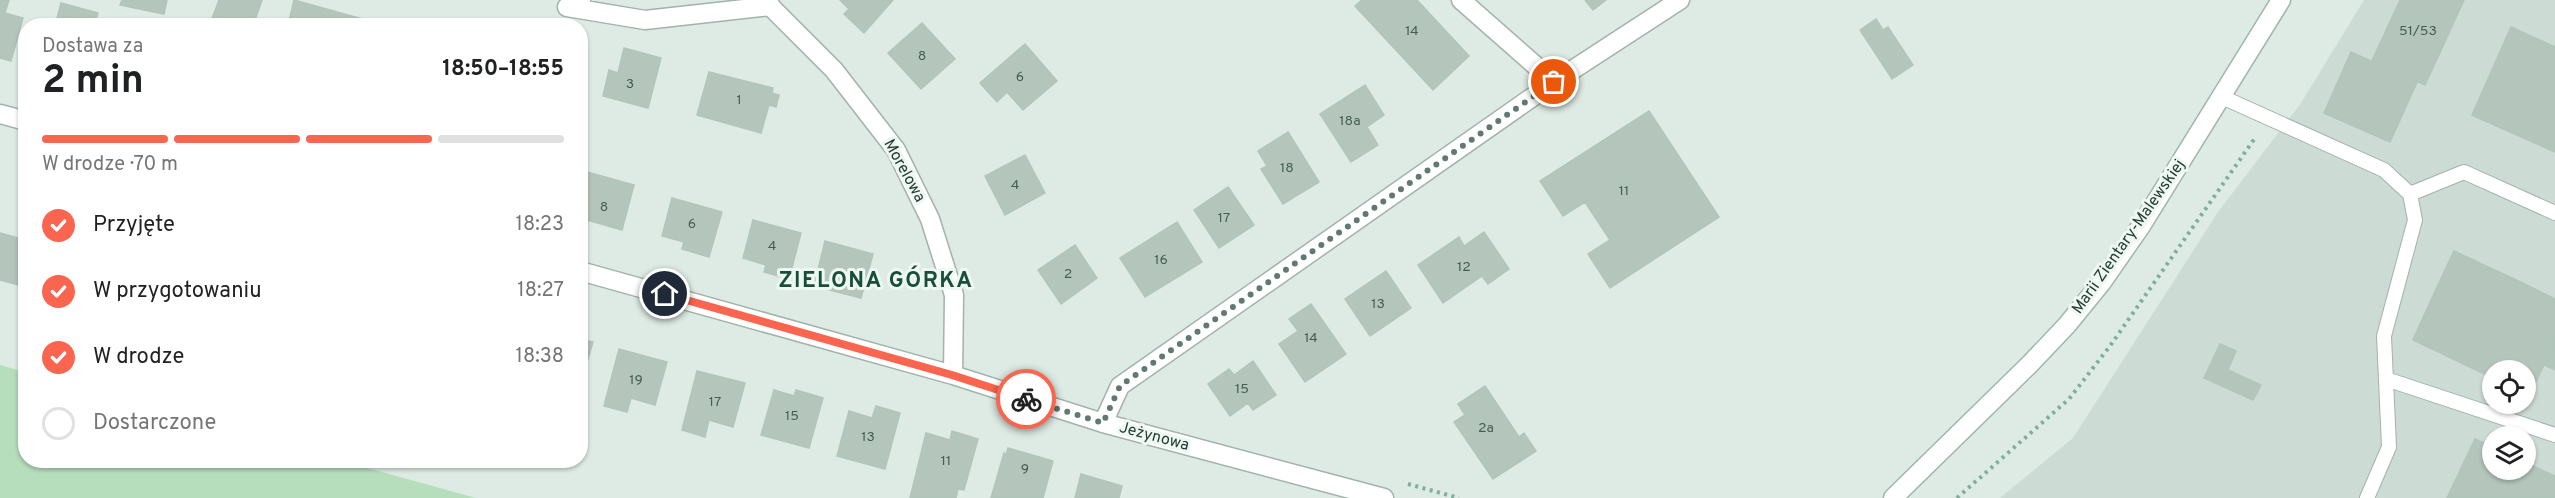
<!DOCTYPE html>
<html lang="pl">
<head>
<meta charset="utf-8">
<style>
  :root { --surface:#fff; --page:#f2f2f2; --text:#202124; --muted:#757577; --line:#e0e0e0; --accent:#f9654e }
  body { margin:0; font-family:Overpass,sans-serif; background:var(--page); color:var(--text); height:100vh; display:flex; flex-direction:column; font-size:22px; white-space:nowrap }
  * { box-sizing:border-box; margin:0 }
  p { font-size:20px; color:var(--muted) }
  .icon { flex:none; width:33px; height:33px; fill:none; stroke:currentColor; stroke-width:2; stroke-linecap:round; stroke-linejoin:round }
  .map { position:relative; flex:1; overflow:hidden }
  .drawer { position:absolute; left:18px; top:18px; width:570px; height:450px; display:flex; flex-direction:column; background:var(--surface); border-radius:24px; box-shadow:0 2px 4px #0004 }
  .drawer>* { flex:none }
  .fabs { position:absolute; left:2482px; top:360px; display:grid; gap:12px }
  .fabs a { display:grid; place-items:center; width:54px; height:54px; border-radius:50%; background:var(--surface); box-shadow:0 2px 4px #0004; font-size:30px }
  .pin { position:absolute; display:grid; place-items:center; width:51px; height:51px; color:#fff; margin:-26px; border:3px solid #fff; border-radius:50%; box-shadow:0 2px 6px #0007 }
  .courier { position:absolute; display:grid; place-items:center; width:60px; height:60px; margin:-30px; border:4px solid #f9654e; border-radius:50%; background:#fff; color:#222; box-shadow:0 2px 8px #0007 }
  .head em { font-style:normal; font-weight:700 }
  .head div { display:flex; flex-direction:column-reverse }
  .head { display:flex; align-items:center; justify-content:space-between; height:102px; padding:0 24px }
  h1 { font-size:39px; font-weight:700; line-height:45px }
  .bar { display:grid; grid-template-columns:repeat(4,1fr); gap:9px 6px; align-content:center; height:72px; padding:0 24px }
  .bar i { height:8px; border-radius:4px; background:var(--line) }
  .bar .active { background:var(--accent) }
  .bar p { grid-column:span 4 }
  ol { padding:0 24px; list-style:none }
  li { display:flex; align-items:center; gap:18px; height:66px }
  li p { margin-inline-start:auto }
  li .icon { padding:6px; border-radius:50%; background:var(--accent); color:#fff; stroke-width:4 }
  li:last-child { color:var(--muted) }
  li i { width:33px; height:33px; border:3px solid var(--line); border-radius:50% }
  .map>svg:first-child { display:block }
  .built { fill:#ccdbd3; fill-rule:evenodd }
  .green { fill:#b6ddbc }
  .building { fill:#b4c6bc; stroke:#b1c5ba; stroke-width:1.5 }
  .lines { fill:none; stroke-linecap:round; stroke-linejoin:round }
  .lane-casing { stroke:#a1b3aa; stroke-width:16 }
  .street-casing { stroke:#a1b3aa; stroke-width:21 }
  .secondary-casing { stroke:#9db7ab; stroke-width:21 }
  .path { stroke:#7db09a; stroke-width:4; stroke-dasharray:3 4.5; stroke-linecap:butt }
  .lane { stroke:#fff; stroke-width:14 }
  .street { stroke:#fff; stroke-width:18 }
  .secondary { stroke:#fff; stroke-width:18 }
  .done { stroke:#62796f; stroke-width:6; stroke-dasharray:0 10.8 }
  .route { stroke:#f9654e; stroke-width:8 }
  .labels { text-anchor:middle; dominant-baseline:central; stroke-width:6; stroke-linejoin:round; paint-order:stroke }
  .number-label { font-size:14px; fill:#445e53 }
  .street-label { font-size:16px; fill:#1f3b30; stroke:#eff7f2 }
  .district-label { font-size:22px; font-weight:bold; letter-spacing:1.5px; fill:#1a4e3c; stroke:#eff7f2 }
</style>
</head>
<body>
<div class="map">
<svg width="2555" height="498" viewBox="0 0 2555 498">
  <rect width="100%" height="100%" fill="#deebe4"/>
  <path class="built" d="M2364,0H2555V498H2000L2073,438L2218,212L2301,103ZM2493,370H2526V404H2493ZM2493,436H2526V470H2493Z"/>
  <path class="green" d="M0,365L25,372L26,460L342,461L476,498H0Z"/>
  <path class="building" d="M0,0H9L5,13L23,18L11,61L0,58Z
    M122,0H167L164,14L120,5Z
    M219,0H262L253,26H214L210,24Z
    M294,0L370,21L369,26H288Z
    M840,0H893L864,33L844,14L849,9Z
    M1362,0H1417L1469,56L1433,90L1355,6Z
    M1585,0H1606L1593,10Z
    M2400,0H2464L2425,85L2372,61Z
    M61,3L98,13L94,26H55Z
    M1876,19L1883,30L1888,27L1913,65L1892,79L1860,30Z
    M922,23L955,59L921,89L888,53Z
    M2511,27L2555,47V152L2472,115Z
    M1025,44L1057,81L1023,110L1007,92L997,102L980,83Z
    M624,48L661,58L648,108L603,96L609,70L618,73Z
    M2351,52L2417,82L2390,142L2324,113Z
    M709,72L773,88L772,93L779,95L776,107L769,105L761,133L697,115Z
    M1365,85L1384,115L1367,127L1378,145L1351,162L1320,114Z
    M1649,111L1719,217L1610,288L1588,254L1610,240L1585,202L1563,216L1540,181Z
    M1288,132L1319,182L1283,204L1261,169L1267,166L1258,151Z
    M1025,155L1045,193L1005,215L985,176Z
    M587,172L634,185L622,230L580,218V195Z
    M1228,187L1254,225L1219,248L1194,210Z
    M672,198L722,212L709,257L682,249L684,242L662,236Z
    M753,220L801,233L789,279L764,272L766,265L743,258Z
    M1177,222L1202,262L1145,297L1120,258Z
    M1484,232L1509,269L1488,284L1482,276L1443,303L1418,265L1459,237L1464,246Z
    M0,233L26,240V287L0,280Z
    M825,241L873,254L861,298L814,286Z
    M1075,245L1097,278L1061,304L1038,270Z
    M2454,251L2512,278L2496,312L2467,299L2462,309L2433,296Z
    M1386,271L1411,308L1370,336L1345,299Z
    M2512,278L2555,299V341L2530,395L2526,393V370H2493V378L2413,340L2433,296L2462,309L2467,299L2496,312Z
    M1311,304L1346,354L1305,382L1279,344L1298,331L1289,319Z
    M580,339L593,342L580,386Z
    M2555,341V370L2544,365Z
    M2220,344L2236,351L2228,370L2261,385L2253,400L2204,378Z
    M619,349L667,362L655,405L631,398L627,412L604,406Z
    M1253,361L1276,395L1253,410L1248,403L1230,416L1208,384L1229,369L1234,375Z
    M697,371L745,383L733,427L709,420L705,437L682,430Z
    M1485,386L1519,437L1524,433L1536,451L1493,479L1454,422L1465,415L1458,404Z
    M774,390L794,396L796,390L823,398L809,448L761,435Z
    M876,406L900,413L885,469L837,456L849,411L872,418Z
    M952,431L978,439L964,490L958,489L956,498H910L926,433L950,440Z
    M2475,439L2493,447V470H2526V463L2555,476V498H2447Z
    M1008,448L1053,461L1043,498H991L1004,453L1006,455Z
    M1081,474L1122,486L1119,498H1075Z"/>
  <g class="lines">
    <g class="lane-casing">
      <path id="lane" d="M2222,97L2384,170L2410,194L2415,220L2384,336L2389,447L2367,498
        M2410,194L2464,172L2555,213
        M2386,379L2555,435"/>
    </g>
    <g class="street-casing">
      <path id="street" d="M581,0L567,7L645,20L771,6
        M764,0L834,70L896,150L930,219L954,295L953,375
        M1461,0L1554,82
        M0,114L26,121
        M580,271L953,375L1103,423L1384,498
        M1103,423L1120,386L1554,82L1680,0"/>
    </g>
    <g class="secondary-casing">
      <path id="secondary" d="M1893,498L2030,364L2067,325L2102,282L2141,226L2281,0"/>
    </g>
    <path class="path" d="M1408,484L1459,498
      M1957,498L2069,399L2110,346L2255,138"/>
    <use href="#lane" class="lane"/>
    <use href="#street" class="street"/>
    <use href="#secondary" class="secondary"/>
  </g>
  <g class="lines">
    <path class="done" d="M1026,399L1103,423L1120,386L1554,82"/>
    <path class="route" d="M665,294L952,375L1026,399"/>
  </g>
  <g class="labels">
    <g class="number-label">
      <text x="1412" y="31">14</text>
      <text x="2418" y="31">51/53</text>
      <text x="922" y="56">8</text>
      <text x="1020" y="77">6</text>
      <text x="630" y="84">3</text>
      <text x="739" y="100">1</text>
      <text x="1350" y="121">18a</text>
      <text x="1287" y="168">18</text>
      <text x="1015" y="185">4</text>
      <text x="1624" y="191">11</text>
      <text x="604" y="207">8</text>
      <text x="1224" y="218">17</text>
      <text x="692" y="224">6</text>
      <text x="772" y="246">4</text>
      <text x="1161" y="260">16</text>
      <text x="1464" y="267">12</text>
      <text x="1068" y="274">2</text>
      <text x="1378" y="304">13</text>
      <text x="1311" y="338">14</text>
      <text x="636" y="380">19</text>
      <text x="1242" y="389">15</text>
      <text x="715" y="402">17</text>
      <text x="792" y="416">15</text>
      <text x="1486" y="428">2a</text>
      <text x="868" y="437">13</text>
      <text x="946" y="461">11</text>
      <text x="1025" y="469">9</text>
    </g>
    <g class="street-label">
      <text transform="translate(904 171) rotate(61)">Morelowa</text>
      <text transform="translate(2129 237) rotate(-55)">Marii Zientary-Malewskiej</text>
      <text transform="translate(1154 437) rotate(15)">Jeżynowa</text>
    </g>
    <g class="district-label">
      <text x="876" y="281">ZIELONA GÓRKA</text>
    </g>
  </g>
</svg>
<div class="fabs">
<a><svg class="icon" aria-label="locate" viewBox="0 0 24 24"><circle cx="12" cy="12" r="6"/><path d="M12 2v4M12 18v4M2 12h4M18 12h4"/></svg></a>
<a><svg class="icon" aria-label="layers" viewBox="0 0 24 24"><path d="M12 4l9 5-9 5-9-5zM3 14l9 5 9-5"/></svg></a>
</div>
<div class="pin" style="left:1554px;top:82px;background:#ea580c"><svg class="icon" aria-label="bag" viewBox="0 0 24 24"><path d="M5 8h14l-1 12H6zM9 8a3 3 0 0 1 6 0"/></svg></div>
<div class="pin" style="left:665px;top:294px;background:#1f2937"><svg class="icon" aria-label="home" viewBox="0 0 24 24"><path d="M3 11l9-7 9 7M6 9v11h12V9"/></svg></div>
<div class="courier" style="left:1026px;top:399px"><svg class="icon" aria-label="bike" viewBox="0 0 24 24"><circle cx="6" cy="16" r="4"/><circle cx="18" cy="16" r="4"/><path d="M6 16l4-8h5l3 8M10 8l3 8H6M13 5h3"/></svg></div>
<section class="drawer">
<div class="head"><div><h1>2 min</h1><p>Dostawa za</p></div><em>18:50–18:55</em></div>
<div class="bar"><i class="active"></i><i class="active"></i><i class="active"></i><i></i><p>W drodze · 70 m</p></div>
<ol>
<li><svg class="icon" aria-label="check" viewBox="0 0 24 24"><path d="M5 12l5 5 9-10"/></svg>Przyjęte<p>18:23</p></li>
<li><svg class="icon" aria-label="check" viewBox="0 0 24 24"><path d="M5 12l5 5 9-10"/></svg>W przygotowaniu<p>18:27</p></li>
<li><svg class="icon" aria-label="check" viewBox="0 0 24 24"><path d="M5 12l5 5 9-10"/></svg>W drodze<p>18:38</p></li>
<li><i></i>Dostarczone</li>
</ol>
</section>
</div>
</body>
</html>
